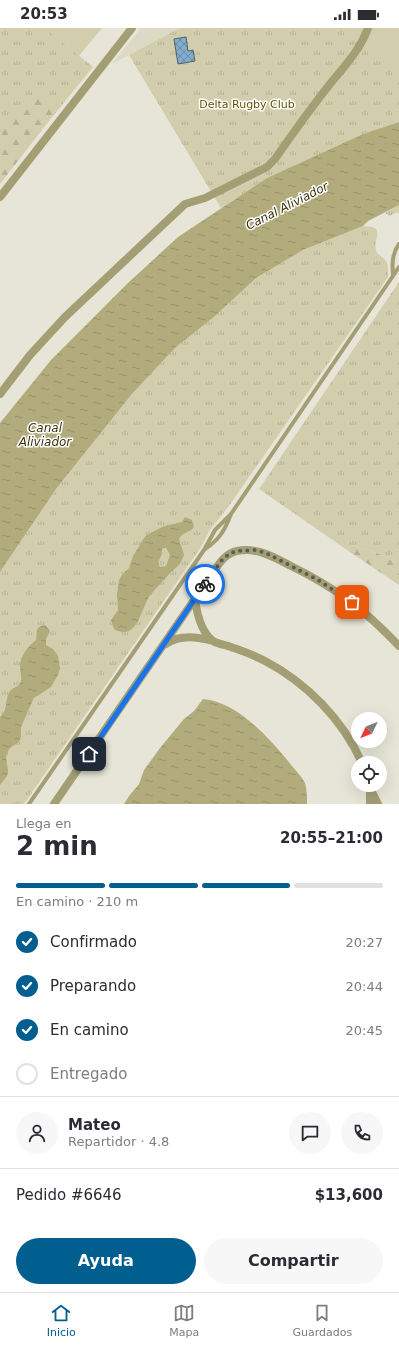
<!DOCTYPE html>
<html lang="es">
<head>
<meta charset="utf-8">
<style>
  :root { --surface:#fff; --page:#f7f7f7; --text:#2b2b33; --muted:#7c7c81; --line:#e1e1e2; --accent:#005f8f }
  body { margin:0; font-family:"DejaVu Sans",sans-serif; background:var(--page); color:var(--text); height:100vh; display:flex; flex-direction:column; font-size:15px; white-space:nowrap }
  * { box-sizing:border-box; margin:0 }
  p { font-size:13px; color:var(--muted) }
  .icon { flex:none; width:22px; height:22px; fill:none; stroke:currentColor; stroke-width:2; stroke-linecap:round; stroke-linejoin:round }
  .map { position:relative; height:776px; overflow:hidden }
  .drawer { display:flex; flex-direction:column; background:var(--surface); flex:1 }
  .drawer>* { flex:none }
  .needle { width:26px; rotate:227deg }
  .controls { position:absolute; left:351px; top:684px; display:grid; gap:8px }
  .controls a { display:grid; place-items:center; width:36px; height:36px; border-radius:50%; background:var(--surface); box-shadow:0 4px 16px #0002; font-size:20px }
  .pin { position:absolute; display:grid; place-items:center; width:34px; height:34px; color:#fff; margin:-17px; border-radius:8px; box-shadow:0 2px 6px #0006 }
  .courier { position:absolute; display:grid; place-items:center; width:40px; height:40px; margin:-20px; border:3px solid #1a73e8; border-radius:50%; background:#fff; color:#222; box-shadow:0 1px 5px #0007 }
  .overview em { font-style:normal; font-weight:800 }
  .overview div { display:flex; flex-direction:column-reverse }
  .overview { display:flex; align-items:center; justify-content:space-between; height:68px; padding:0 16px }
  h1 { font-size:26px; font-weight:800; line-height:30px }
  .bar { display:grid; grid-template-columns:repeat(4,1fr); gap:6px 4px; align-content:center; height:48px; padding:0 16px }
  .bar i { height:5px; border-radius:3px; background:var(--line) }
  .bar .selected { background:var(--accent) }
  .bar p { grid-column:span 4 }
  .line { display:flex; align-items:center; gap:10px; padding:0 16px; border-top:1px solid var(--line) }
  .line div { flex:1 }
  .round { display:grid; place-items:center; flex:none; width:42px; height:42px; border-radius:21px; background:var(--page) }
  ol { padding:0 16px; list-style:none }
  li { display:flex; align-items:center; gap:12px; height:44px }
  li p { margin-inline-start:auto }
  li .icon { padding:4px; border-radius:50%; background:var(--accent); color:#fff; stroke-width:4 }
  li:last-child { color:var(--muted) }
  li i { width:22px; height:22px; border:2px solid var(--line); border-radius:50% }
  .cta { display:flex; gap:8px; margin-top:auto; padding:8px 16px }
  .cta a { flex:1; height:46px; border-radius:24px; background:var(--accent); color:#fff; font-size:16px; font-weight:800; line-height:46px; text-align:center }
  .cta a+a { background:var(--page); color:var(--text) }
  .status { display:flex; justify-content:space-between; align-items:center; height:28px; padding:0 20px; background:var(--surface); direction:ltr }
  .status svg { height:11px; fill:currentColor }
  .tab-bar { display:flex; justify-content:space-around; align-items:center; height:56px; border-top:1px solid var(--line); background:var(--surface); font-size:11px; color:var(--muted) }
  .tab-bar a { display:grid; justify-items:center; gap:2px }
  .tab-bar .selected { color:var(--accent) }
  .map>svg:first-child { display:block }
  .built { fill:#dcd9c4 }
  .grass { fill:url(#grass-tufts) }
  .forest { fill:url(#forest-firs) }
  .pitch { fill:#d2cead }
  .water { fill:url(#water-ripples); fill-rule:evenodd }
  .building { fill:url(#building-cross-hatch); stroke:#545f67 }
  .lines { fill:none; stroke-linecap:round; stroke-linejoin:round }
  .lane { stroke:#a49e75; stroke-width:4 }
  .street { stroke:#a49e75; stroke-width:8 }
  .done { stroke:#5d5b53; stroke-width:4; stroke-dasharray:0 7.2 }
  .route { stroke:#1a73e8; stroke-width:5 }
  .labels { text-anchor:middle; dominant-baseline:central; stroke-width:3; stroke-linejoin:round; paint-order:stroke }
  .park-label { font-size:11px; fill:#625600; stroke:#fff }
  .water-label { font-size:12px; font-style:italic; fill:#39330b; stroke:#fff }
</style>
</head>
<body>
<div class="status"><b>20:53</b><svg viewBox="0 0 49 12"><path d="M0 12V9h3v3zM5 12V6h3v6zM10 12V3h3v9zM15 12V0h3v12zM26 1h20v11H26zM47 4h2v5h-2z"/></svg></div>
<div class="map">
<svg width="399" height="776" viewBox="0 0 399 776">
  <defs>
    <pattern id="grass-tufts" width="24" height="20" patternUnits="userSpaceOnUse"><rect width="24" height="20" fill="#d2cead"/><path d="M3 7l-1-3M5 7V3M7 7l1-3M15 17l-1-3M17 17v-4M19 17l1-3" fill="none" stroke="#b3b094"/></pattern>
    <pattern id="forest-firs" width="22" height="20" patternUnits="userSpaceOnUse"><rect width="22" height="20" fill="#d2cead"/><path d="M5 1l3.5 6h-7zM16 11l3.5 6h-7z" fill="#b3b094"/></pattern>
    <pattern id="water-ripples" width="26" height="14" patternUnits="userSpaceOnUse"><rect width="26" height="14" fill="#b2ab7c"/><path d="M2 4q2-2 4 0t4 0M15 11q2-2 4 0t4 0" fill="none" stroke="#98926a"/></pattern>
    <pattern id="building-cross-hatch" width="8" height="8" patternUnits="userSpaceOnUse"><rect width="8" height="8" fill="#82adcc"/><path d="M0 0l8 8M0 8l8-8" fill="none" stroke="#698ba4"/></pattern>
  </defs>
  <rect width="100%" height="100%" fill="#e7e5d7"/>
  <path class="built" d="M141,0H180L112,36Z"/>
  <path class="grass" d="M0,0H45L93,39L49,93L56,81L0,93Z
    M180,0H399V94L363,106L267,150L221,180L129,27Z
    M399,177V186L397,184L390,188L385,185Z
    M363,198C387,198 373,210 376,222C378,228 384,229 386,233C389,237 388,244 388,249L229,478L210,502L201,519L24,776H0V544L56,461L132,366L175,320L214,289L256,250L303,222Z
    M399,254V535L379,526L353,517L347,522L259,461Z"/>
  <path class="forest" d="M48,67L57,72L56,81L49,93L0,156V93L38,71Z
    M353,517L379,526L399,535V557L347,522Z"/>
  <path class="pitch" d="M45,0H102L79,28Z
    M384,0H399V47L367,23Z"/>
  <path class="water" d="M399,94V177L368,193L363,198L303,222L256,250L214,289L175,320L132,366L56,461L0,544V395L51,332L128,255L178,209L267,150L363,106Z
    M185,489L192,492L194,499C190,505 182,504 179,511L184,527L181,534C178,539 174,541 170,545C164,552 157,559 151,566C141,578 138,615 114,601L111,592L118,582L117,566L119,552L122,547L129,540L133,528L144,510L147,507L164,498L182,494ZM164,520H166L170,527L166,538L161,539L159,538L158,534L162,526V521Z
    M45,597L48,600L50,603L46,611V617L53,621L58,628L60,640L58,647L51,659L34,670L32,674L21,699V709L19,714L10,720L7,725L6,729L8,742L7,748L0,757V689C9,681 4,672 10,663C13,659 20,659 21,653C22,649 20,643 20,638C20,628 29,617 36,612L37,601L41,598Z
    M203,671C237,674 267,708 288,733C293,740 301,747 305,755C307,761 307,770 307,776H124L129,768L139,756L144,742L160,720L184,691L194,683Z"/>
  <path class="building" d="M186,9L188,23L193,22L195,33L178,36L174,11Z"/>
  <g class="lines">
    <path class="lane" d="M393,248C392,236 392,226 399,216
      M205,521C219,512 225,502 231,486
      M29,776L204,522L215,502L231,486L399,239"/>
    <path class="street" d="M0,169L132,0
      M0,366L30,327L65,289L185,176L205,170L267,139L275,131C293,105 311,80 330,56C346,36 359,24 368,0
      M195,572C197,586 201,604 213,613C218,616 225,617 231,619C242,623 254,627 265,633C307,655 343,692 362,735
      M166,616C180,606 198,609 213,613
      M371,762L378,776
      M54,776L216,540C221,533 227,525 237,523C257,519 274,529 291,538C336,560 365,582 399,618
      M370,776V757"/>
  </g>
  <g class="lines">
    <path class="done" d="M205,556L222,532L229,526L236,523L256,522L266,525L318,552L352,574"/>
    <path class="route" d="M89,726L205,556"/>
  </g>
  <g class="labels">
    <g class="park-label">
      <text x="247" y="76">Delta Rugby Club</text>
    </g>
    <g class="water-label">
      <text transform="translate(287 178) rotate(-27)">Canal Aliviador</text>
      <text x="45" y="400">Canal<tspan x="45" dy="14">Aliviador</tspan></text>
    </g>
  </g>
</svg>
<div class="controls">
<a><svg class="needle" viewBox="-14 -14 28 28"><path d="M0-13l5 13h-10z" fill="#e53935"/><path d="M0 13l5-13h-10z" fill="#7c7c81"/></svg></a>
<a><svg class="icon" aria-label="locate" viewBox="0 0 24 24"><circle cx="12" cy="12" r="6"/><path d="M12 2v4M12 18v4M2 12h4M18 12h4"/></svg></a>
</div>
<div class="pin" style="left:352px;top:574px;background:#ea580c"><svg class="icon" aria-label="bag" viewBox="0 0 24 24"><path d="M5 8h14l-1 12H6zM9 8a3 3 0 0 1 6 0"/></svg></div>
<div class="pin" style="left:89px;top:726px;background:#1f2937"><svg class="icon" aria-label="home" viewBox="0 0 24 24"><path d="M3 11l9-7 9 7M6 9v11h12V9"/></svg></div>
<div class="courier" style="left:205px;top:556px"><svg class="icon" aria-label="bike" viewBox="0 0 24 24"><circle cx="6" cy="16" r="4"/><circle cx="18" cy="16" r="4"/><path d="M6 16l4-8h5l3 8M10 8l3 8H6M13 5h3"/></svg></div>
</div>
<section class="drawer">
<div class="overview"><div><h1>2 min</h1><p>Llega en</p></div><em>20:55–21:00</em></div>
<div class="bar"><i class="selected"></i><i class="selected"></i><i class="selected"></i><i></i><p>En camino · 210 m</p></div>
<ol>
<li><svg class="icon" aria-label="check" viewBox="0 0 24 24"><path d="M5 12l5 5 9-10"/></svg>Confirmado<p>20:27</p></li>
<li><svg class="icon" aria-label="check" viewBox="0 0 24 24"><path d="M5 12l5 5 9-10"/></svg>Preparando<p>20:44</p></li>
<li><svg class="icon" aria-label="check" viewBox="0 0 24 24"><path d="M5 12l5 5 9-10"/></svg>En camino<p>20:45</p></li>
<li><i></i>Entregado</li>
</ol>
<div class="line" style="height:72px"><a class="round"><svg class="icon" aria-label="person" viewBox="0 0 24 24"><circle cx="12" cy="8" r="4"/><path d="M4 21q1-7 8-7t8 7"/></svg></a><div><b>Mateo</b><p>Repartidor · 4.8</p></div><a class="round"><svg class="icon" aria-label="chat" viewBox="0 0 24 24"><path d="M4 5h16v11H9l-5 4z"/></svg></a><a class="round"><svg class="icon" aria-label="phone" viewBox="0 0 24 24"><path d="M5 4h4l2 5-3 2q2 4 5 5l2-3 5 2v4C11 20 4 13 5 4z"/></svg></a></div>
<div class="line" style="height:52px"><div>Pedido #6646</div><b>$13,600</b></div>
<div class="cta"><a>Ayuda</a><a>Compartir</a></div>
</section>
<nav class="tab-bar">
<a class="selected"><svg class="icon" aria-label="home" viewBox="0 0 24 24"><path d="M3 11l9-7 9 7M6 9v11h12V9"/></svg>Inicio</a>
<a><svg class="icon" aria-label="map" viewBox="0 0 24 24"><path d="M3 6l6-2 6 2 6-2v14l-6 2-6-2-6 2zM9 4v14M15 6v14"/></svg>Mapa</a>
<a><svg class="icon" aria-label="saved" viewBox="0 0 24 24"><path d="M7 4h10v16l-5-4-5 4z"/></svg>Guardados</a>
</nav>
</body>
</html>
